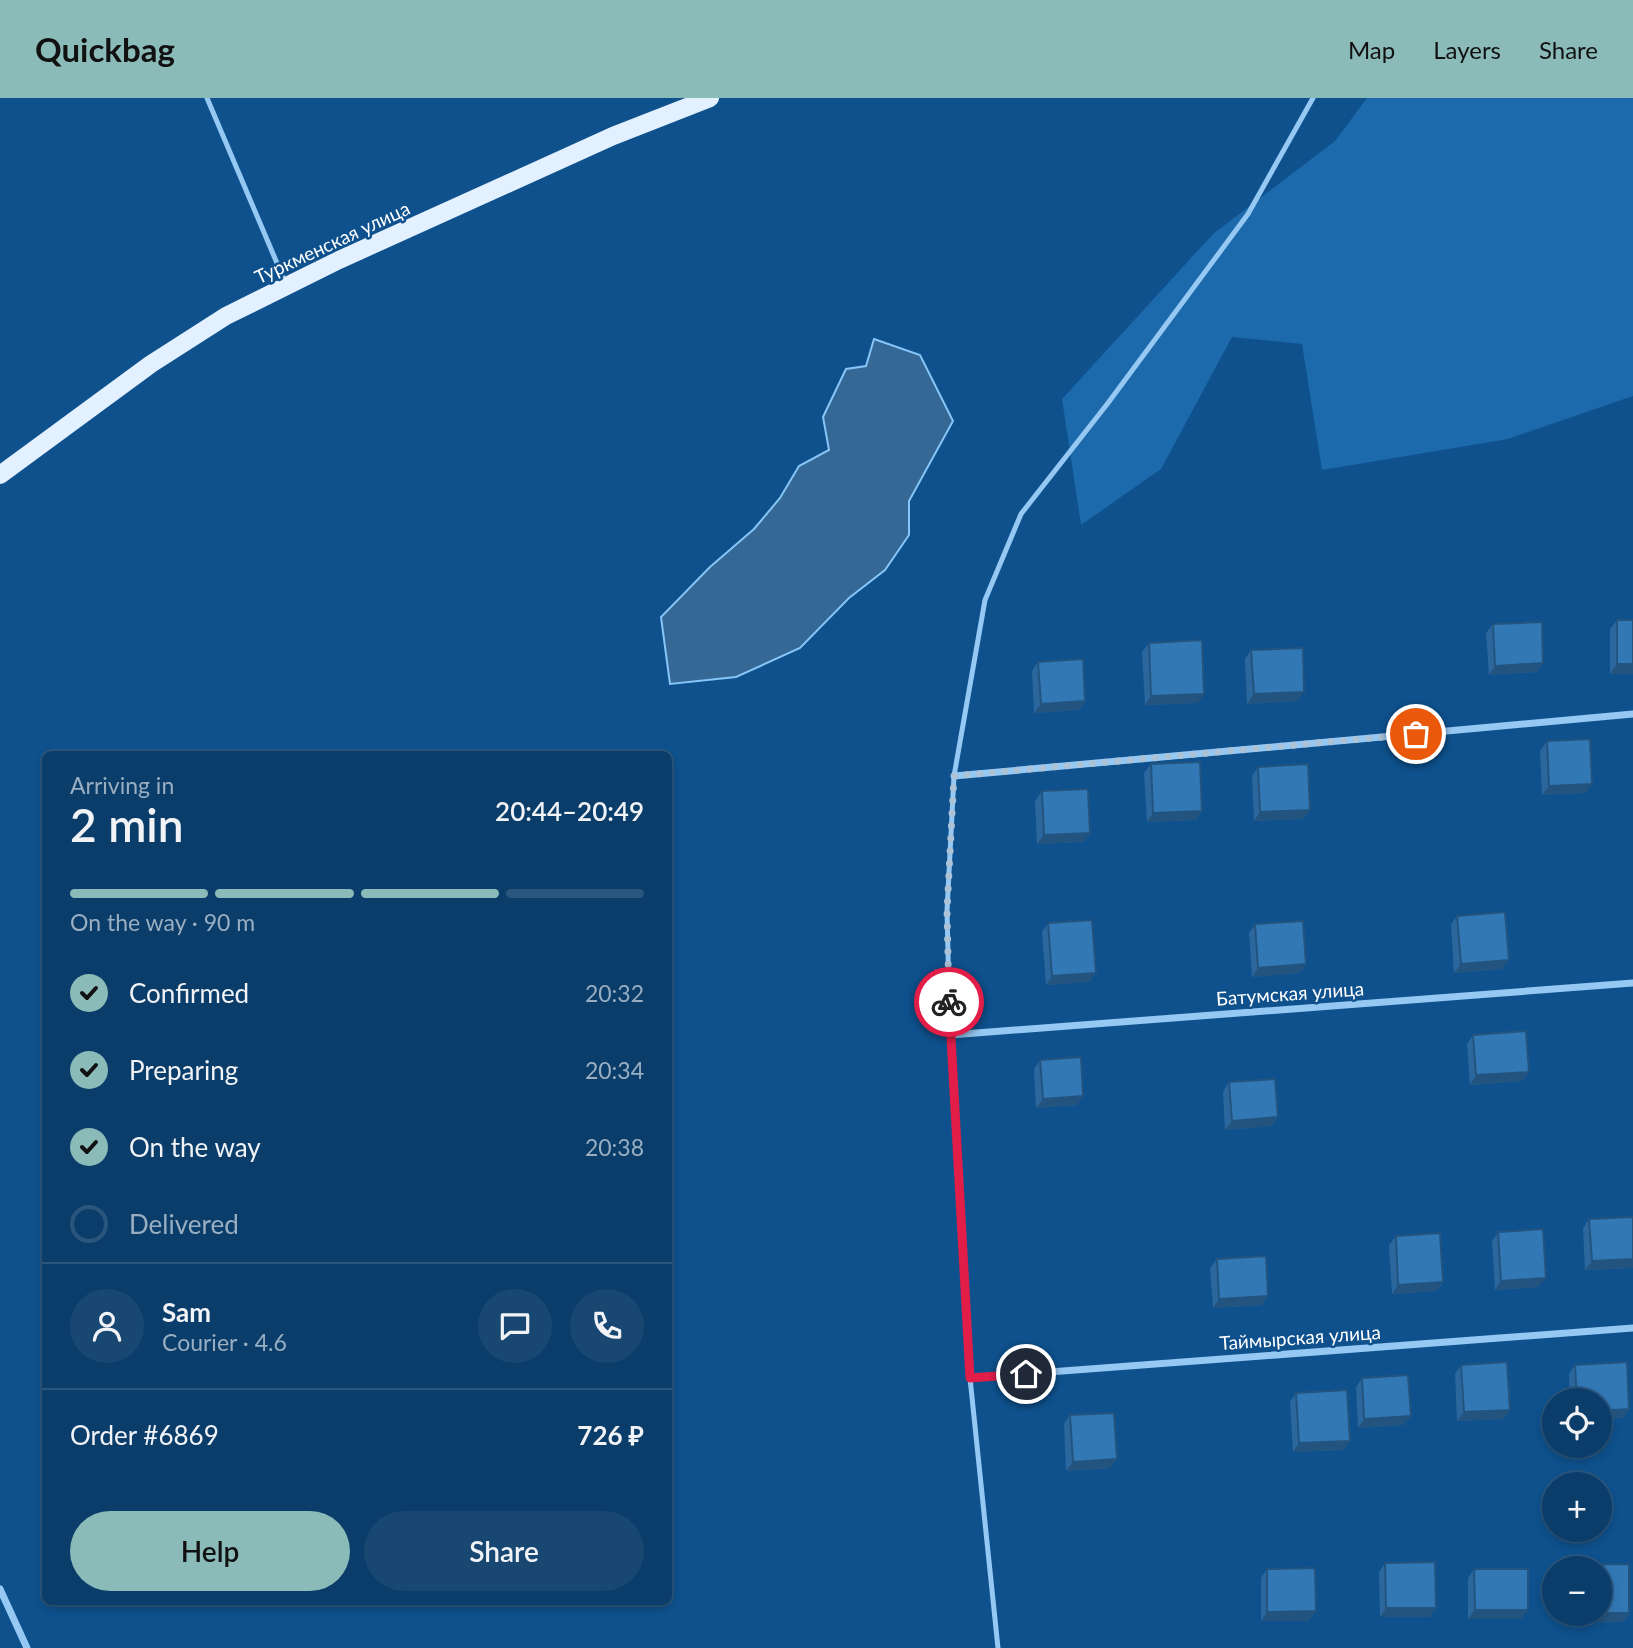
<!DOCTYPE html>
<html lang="en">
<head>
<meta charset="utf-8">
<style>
  :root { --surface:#0a3d6a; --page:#184872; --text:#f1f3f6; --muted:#99aec1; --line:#2a567e; --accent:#8bbbb9 }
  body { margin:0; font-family:Lato,sans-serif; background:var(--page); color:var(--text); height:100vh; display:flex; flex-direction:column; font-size:26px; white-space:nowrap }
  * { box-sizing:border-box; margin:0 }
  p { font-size:23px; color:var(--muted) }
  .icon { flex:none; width:38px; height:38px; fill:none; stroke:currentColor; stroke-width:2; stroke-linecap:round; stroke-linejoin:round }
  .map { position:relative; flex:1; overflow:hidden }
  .details { position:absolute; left:42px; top:653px; width:630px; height:854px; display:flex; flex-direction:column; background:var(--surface); border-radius:10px; box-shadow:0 4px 10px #0003,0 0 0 2px var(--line) }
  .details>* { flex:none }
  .tools { position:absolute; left:1542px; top:1290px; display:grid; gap:14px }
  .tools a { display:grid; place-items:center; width:70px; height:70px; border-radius:50%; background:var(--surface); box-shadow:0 4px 10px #0003,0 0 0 2px var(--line); font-size:35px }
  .pin { position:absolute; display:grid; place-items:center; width:60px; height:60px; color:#fff; margin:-30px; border:4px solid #fff; border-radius:50%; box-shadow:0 2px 7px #0007 }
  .courier { position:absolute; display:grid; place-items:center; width:70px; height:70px; margin:-35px; border:5px solid #e11d48; border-radius:50%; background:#fff; color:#222; box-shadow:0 2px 9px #0007 }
  .head em { font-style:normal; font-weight:600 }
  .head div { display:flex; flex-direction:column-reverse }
  .head { display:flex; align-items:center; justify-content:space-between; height:119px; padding:0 28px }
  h1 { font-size:46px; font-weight:600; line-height:52px }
  .bar { display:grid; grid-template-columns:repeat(4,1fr); gap:10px 7px; align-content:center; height:84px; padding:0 28px }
  .bar i { height:9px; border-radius:5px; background:var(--line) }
  .bar .selected { background:var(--accent) }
  .bar p { grid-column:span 4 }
  .line { display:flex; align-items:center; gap:18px; padding:0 28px; border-top:2px solid var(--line) }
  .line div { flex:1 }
  .round { display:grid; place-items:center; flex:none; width:74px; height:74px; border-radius:37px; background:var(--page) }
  ol { padding:0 28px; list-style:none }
  li { display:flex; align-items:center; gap:21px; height:77px }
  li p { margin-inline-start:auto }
  li .icon { padding:7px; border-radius:50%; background:var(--accent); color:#111; stroke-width:4 }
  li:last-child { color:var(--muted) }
  li i { width:38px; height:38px; border:4px solid var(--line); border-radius:50% }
  .primary-button { display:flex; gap:14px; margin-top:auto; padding:14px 28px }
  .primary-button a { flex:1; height:80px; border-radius:42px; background:var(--accent); color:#111; font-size:28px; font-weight:600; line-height:80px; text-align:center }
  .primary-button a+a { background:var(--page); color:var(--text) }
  header { display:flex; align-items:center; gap:42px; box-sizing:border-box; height:98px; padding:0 35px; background:var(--accent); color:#111 }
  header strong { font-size:33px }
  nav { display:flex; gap:38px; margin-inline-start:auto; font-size:24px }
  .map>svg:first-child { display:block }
  .green { fill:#1c69ab }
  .water { fill:#366895; stroke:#86c5f7; stroke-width:2 }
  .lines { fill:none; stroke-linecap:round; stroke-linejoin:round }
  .lane { stroke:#95c8f3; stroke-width:5 }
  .street { stroke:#95c8f3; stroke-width:7 }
  .primary { stroke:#e2f0ff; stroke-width:18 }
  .wall { fill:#2b679c }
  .shaded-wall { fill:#23547f }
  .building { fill:#3278b5; stroke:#23547f; stroke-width:2 }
  .done { stroke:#abc2d7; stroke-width:7; stroke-dasharray:0 12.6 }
  .route { stroke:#e11d48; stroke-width:9 }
  .labels { text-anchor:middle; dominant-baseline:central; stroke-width:5; stroke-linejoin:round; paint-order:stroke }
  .street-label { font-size:19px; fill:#fff; stroke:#0e518d }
</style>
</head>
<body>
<header>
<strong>Quickbag</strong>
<nav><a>Map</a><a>Layers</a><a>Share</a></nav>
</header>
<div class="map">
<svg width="1633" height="1550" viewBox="0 0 1633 1550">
  <rect width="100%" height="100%" fill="#0e518d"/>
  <path class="green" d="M1367,0H1633V298L1508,341L1322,372L1302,246L1232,239L1161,371L1081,427L1062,301L1213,136L1335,43Z"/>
  <path class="water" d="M874,241L920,257L953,323L909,403V437L885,472L849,500L800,550L736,579L670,586L661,519L710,469L754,431L780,400L799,368L829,352L823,319L846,271L866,268Z"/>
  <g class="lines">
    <path class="lane" d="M207,0L285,184
      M998,1550L970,1280L950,937L947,813L954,678L985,502L1021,416L1108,305L1248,116L1313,0"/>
    <path class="street" d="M954,678L1633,616
      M950,937L1633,885
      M970,1280L1633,1230
      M0,1491L27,1550"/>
    <path class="primary" d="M0,377L151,266L226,218L339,162L613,38L710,0"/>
  </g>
  <path class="wall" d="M1617,522H1633V576H1610V531Z
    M1493,526L1543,565L1537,574L1489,577L1486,535Z
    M1149,545L1198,605L1145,607L1142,554Z
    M1251,552L1298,603L1247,606L1245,561Z
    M1038,564L1085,603L1079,612L1034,615L1032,573Z
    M1547,643L1586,695L1542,697L1540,653Z
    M1151,666L1202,713L1196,722L1147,724L1144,675Z
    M1258,669L1310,712L1303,721L1254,723L1252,678Z
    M1042,693L1090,735L1084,744L1037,746L1035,703Z
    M1457,818L1509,862L1502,871L1454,875L1451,827Z
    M1048,825L1096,875L1089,884L1046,887L1042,834Z
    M1255,826L1300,875L1252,879L1249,835Z
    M1473,937L1529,974L1523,983L1470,987L1467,946Z
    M1040,962L1077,1007L1036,1010L1034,971Z
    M1229,984L1272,1028L1225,1032L1223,994Z
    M1589,1121L1633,1170L1585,1172L1583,1130Z
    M1498,1134L1539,1189L1495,1192L1492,1143Z
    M1396,1138L1443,1184L1437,1193L1392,1196L1389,1147Z
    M1217,1161L1262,1207L1213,1210L1210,1170Z
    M1461,1267L1504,1321L1457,1323L1455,1276Z
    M1575,1267L1623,1320L1600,1302H1570L1569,1276Z
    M1362,1280L1411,1318L1404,1327L1358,1330L1356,1289Z
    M1296,1295L1344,1352L1293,1354L1290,1304Z
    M1070,1317L1110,1370L1066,1373L1064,1326Z
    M1385,1465L1430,1519H1380L1379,1474Z
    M1629,1466V1515L1623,1524L1570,1525V1516H1600V1470H1574L1576,1467Z
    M1267,1471L1309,1523H1261V1480Z
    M1474,1471L1521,1521H1468V1480Z"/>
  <path class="shaded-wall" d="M1543,565L1537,574L1489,577L1495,568Z
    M1617,566H1633V576H1610Z
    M1304,594L1298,603L1247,606L1254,596Z
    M1204,596L1198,605L1145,607L1151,598Z
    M1085,603L1079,612L1034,615L1041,606Z
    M1592,686L1586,695L1542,697L1549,688Z
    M1310,712L1303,721L1254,723L1260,714Z
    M1202,713L1196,722L1147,724L1153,715Z
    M1090,735L1084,744L1037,746L1044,737Z
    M1509,862L1502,871L1454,875L1461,866Z
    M1306,866L1300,875L1252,879L1258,870Z
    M1096,875L1089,884L1046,887L1052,878Z
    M1529,974L1523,983L1470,987L1476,977Z
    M1083,998L1077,1007L1036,1010L1043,1001Z
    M1278,1019L1272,1028L1225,1032L1232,1023Z
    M1633,1161V1170L1585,1172L1592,1163Z
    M1546,1180L1539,1189L1495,1192L1501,1183Z
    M1443,1184L1437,1193L1392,1196L1398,1187Z
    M1268,1198L1262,1207L1213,1210L1219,1201Z
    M1629,1311L1623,1320L1600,1321V1313Z
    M1510,1312L1504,1321L1457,1323L1464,1314Z
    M1411,1318L1404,1327L1358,1330L1364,1321Z
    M1350,1343L1344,1352L1293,1354L1299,1345Z
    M1117,1361L1110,1370L1066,1373L1073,1364Z
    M1386,1510H1436L1430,1519H1380Z
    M1475,1512H1528L1521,1521H1468Z
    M1316,1513L1309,1523H1261L1267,1514Z
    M1629,1515L1623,1524L1570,1525L1577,1516Z"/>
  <path class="building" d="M1617,522H1633V566H1617Z
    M1542,524L1543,565L1495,568L1493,526Z
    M1202,542L1204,596L1151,598L1149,545Z
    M1303,550L1304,594L1254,596L1251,552Z
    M1083,561L1085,603L1041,606L1038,564Z
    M1590,641L1592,686L1549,688L1547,643Z
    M1200,664L1202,713L1153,715L1151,666Z
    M1308,666L1310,712L1260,714L1258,669Z
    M1088,691L1090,735L1044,737L1042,693Z
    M1505,814L1509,862L1461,866L1457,818Z
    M1092,822L1096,875L1052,878L1048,825Z
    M1303,823L1306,866L1258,870L1255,826Z
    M1526,933L1529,974L1476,977L1473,937Z
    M1081,959L1083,998L1043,1001L1040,962Z
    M1275,981L1278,1019L1232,1023L1229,984Z
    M1633,1119V1161L1592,1163L1589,1121Z
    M1543,1131L1546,1180L1501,1183L1498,1134Z
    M1440,1135L1443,1184L1398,1187L1396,1138Z
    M1266,1158L1268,1198L1219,1201L1217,1161Z
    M1507,1264L1510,1312L1464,1314L1461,1267Z
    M1627,1264L1629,1311L1600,1313V1302H1577L1575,1267Z
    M1408,1277L1411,1318L1364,1321L1362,1280Z
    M1347,1292L1350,1343L1299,1345L1296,1295Z
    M1114,1315L1117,1361L1073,1364L1070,1317Z
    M1435,1464L1436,1510H1386L1385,1465Z
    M1629,1466V1515H1600V1470H1576V1467Z
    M1315,1470L1316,1513L1267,1514V1471Z
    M1474,1471H1528V1512H1475Z"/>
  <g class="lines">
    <path class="done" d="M949,904L947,813L954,678L1416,636"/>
    <path class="route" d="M949,904L970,1280L1026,1276"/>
  </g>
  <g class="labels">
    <g class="street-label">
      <text transform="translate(332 144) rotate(-25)">Туркменская улица</text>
      <text transform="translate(1290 895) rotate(-4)">Батумская улица</text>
      <text transform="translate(1300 1239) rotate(-4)">Таймырская улица</text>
    </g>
  </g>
</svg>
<div class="tools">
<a><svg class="icon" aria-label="locate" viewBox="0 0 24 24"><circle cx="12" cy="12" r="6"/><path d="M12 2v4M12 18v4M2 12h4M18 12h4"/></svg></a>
<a>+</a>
<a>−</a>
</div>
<div class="pin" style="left:1416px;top:636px;background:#ea580c"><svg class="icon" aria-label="bag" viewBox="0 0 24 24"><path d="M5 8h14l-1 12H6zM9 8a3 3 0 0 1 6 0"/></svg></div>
<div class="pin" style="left:1026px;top:1276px;background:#1f2937"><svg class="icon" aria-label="home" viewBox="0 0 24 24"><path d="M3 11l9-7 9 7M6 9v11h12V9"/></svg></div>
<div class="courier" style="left:949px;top:904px"><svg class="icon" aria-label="bike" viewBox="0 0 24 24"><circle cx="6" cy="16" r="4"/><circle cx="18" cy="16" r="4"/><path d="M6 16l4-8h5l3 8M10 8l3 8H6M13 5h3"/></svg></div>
<section class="details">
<div class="head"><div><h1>2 min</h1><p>Arriving in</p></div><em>20:44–20:49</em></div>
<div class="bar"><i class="selected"></i><i class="selected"></i><i class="selected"></i><i></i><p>On the way · 90 m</p></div>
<ol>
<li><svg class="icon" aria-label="check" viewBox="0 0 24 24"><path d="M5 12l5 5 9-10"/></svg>Confirmed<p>20:32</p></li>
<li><svg class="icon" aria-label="check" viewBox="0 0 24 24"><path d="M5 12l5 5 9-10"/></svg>Preparing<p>20:34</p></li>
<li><svg class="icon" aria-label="check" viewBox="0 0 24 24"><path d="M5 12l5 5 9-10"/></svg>On the way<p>20:38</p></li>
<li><i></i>Delivered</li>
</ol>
<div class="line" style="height:126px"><a class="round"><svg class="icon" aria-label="person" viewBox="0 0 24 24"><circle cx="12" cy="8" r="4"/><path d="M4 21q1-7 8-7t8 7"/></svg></a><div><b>Sam</b><p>Courier · 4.6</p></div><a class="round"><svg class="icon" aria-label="chat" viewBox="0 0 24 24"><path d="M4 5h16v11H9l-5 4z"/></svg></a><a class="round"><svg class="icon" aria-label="phone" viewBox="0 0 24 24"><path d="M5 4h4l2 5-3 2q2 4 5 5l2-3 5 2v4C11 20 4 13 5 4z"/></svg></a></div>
<div class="line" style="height:91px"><div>Order #6869</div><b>726 ₽</b></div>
<div class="primary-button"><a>Help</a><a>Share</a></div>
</section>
</div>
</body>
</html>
